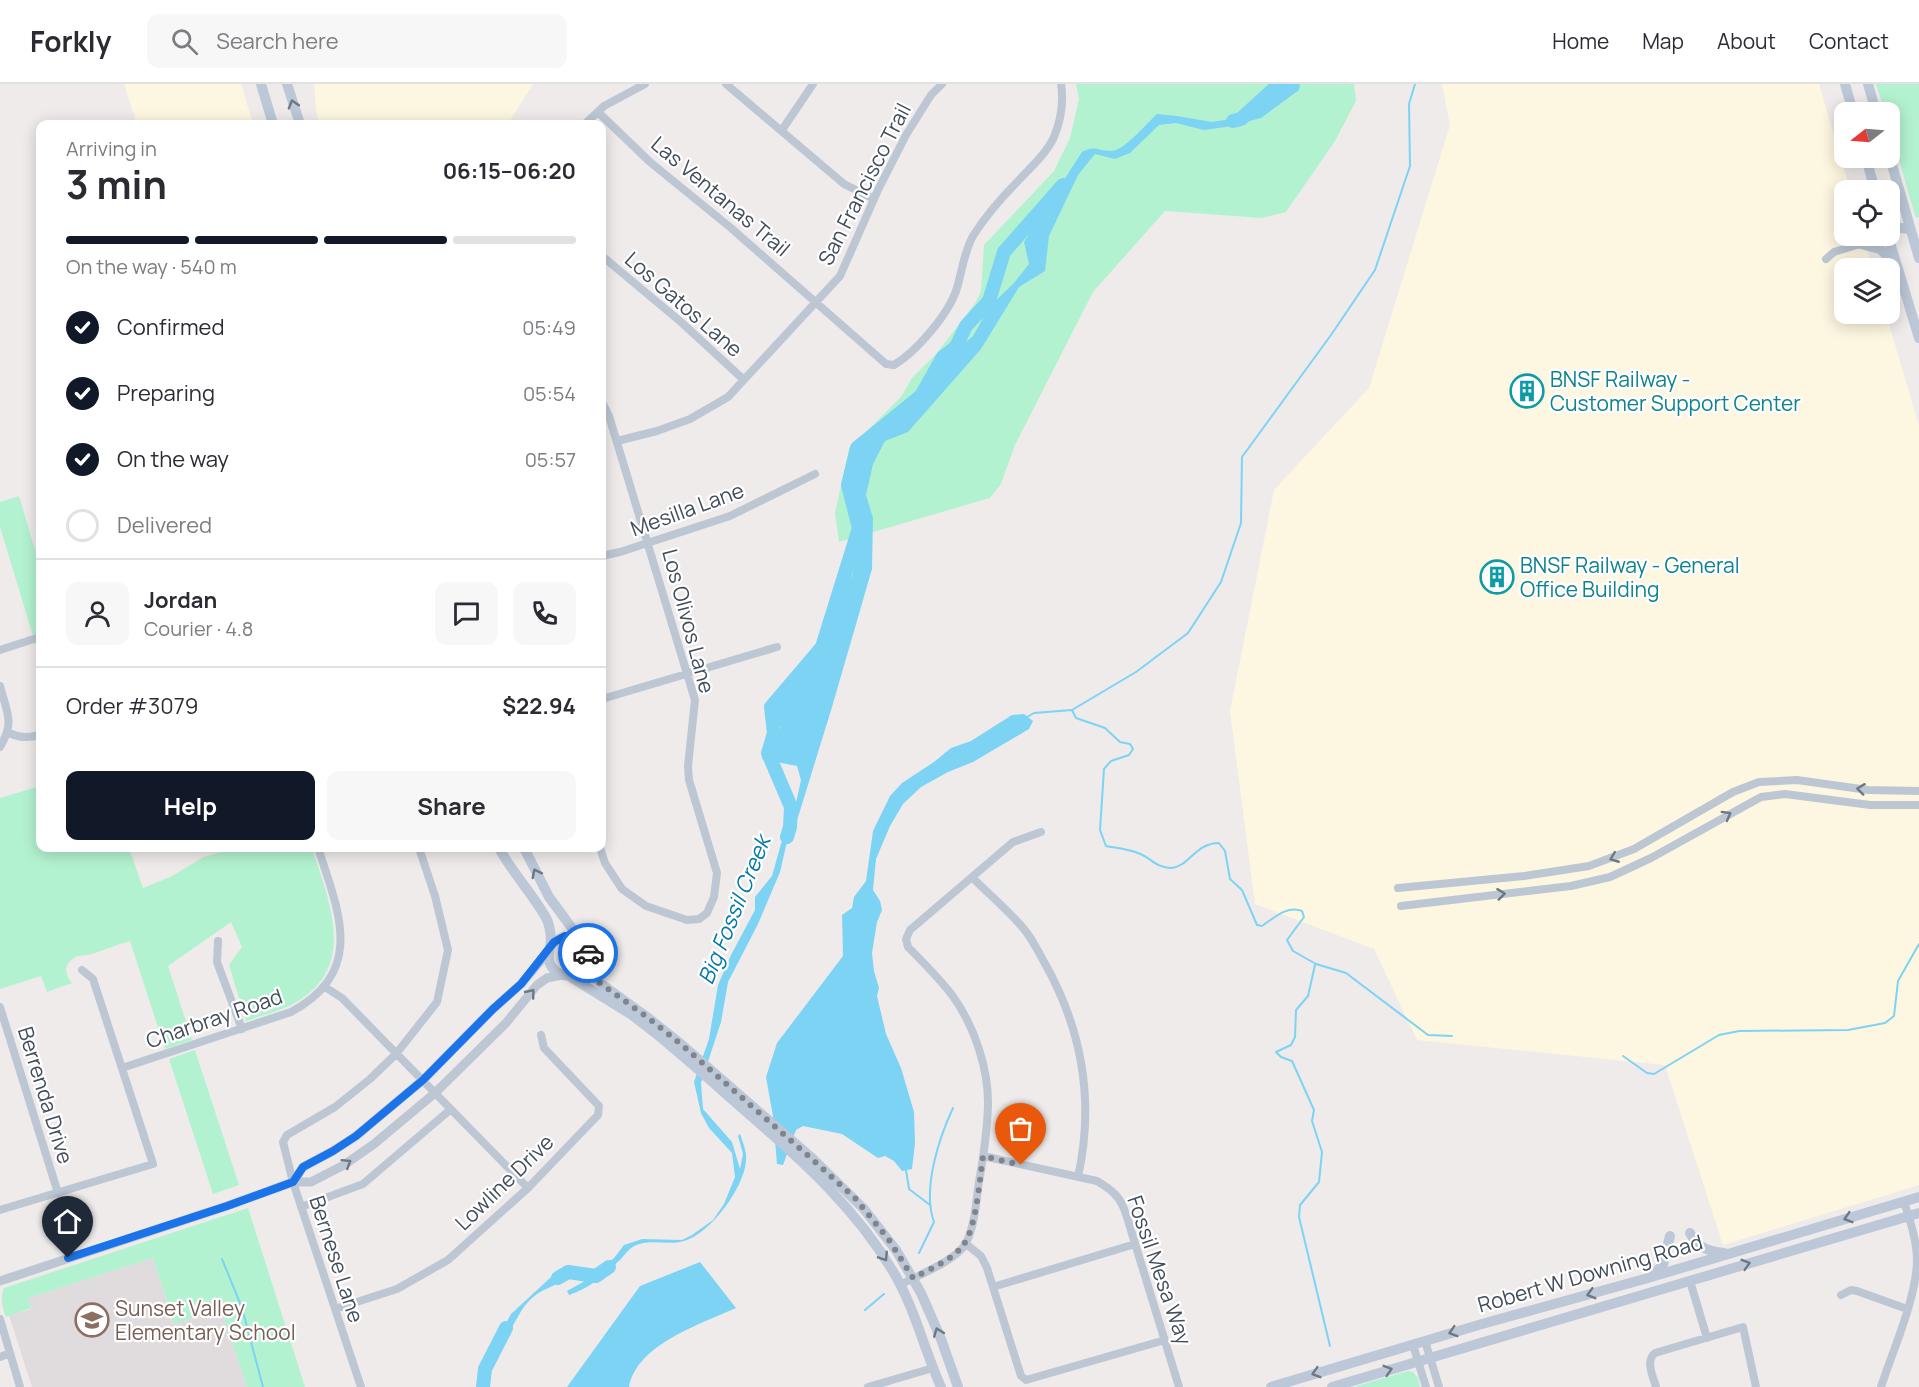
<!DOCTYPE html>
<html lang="en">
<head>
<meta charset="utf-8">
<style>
  :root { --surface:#fff; --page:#f7f7f7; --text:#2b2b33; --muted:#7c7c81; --line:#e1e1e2; --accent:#111827 }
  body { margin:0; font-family:Manrope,sans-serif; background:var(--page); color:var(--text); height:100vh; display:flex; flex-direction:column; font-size:22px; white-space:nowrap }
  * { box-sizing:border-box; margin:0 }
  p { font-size:20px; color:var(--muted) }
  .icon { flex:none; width:33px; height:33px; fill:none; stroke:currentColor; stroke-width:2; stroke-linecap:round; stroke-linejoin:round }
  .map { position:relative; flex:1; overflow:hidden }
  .side { position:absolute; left:36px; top:36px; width:570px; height:732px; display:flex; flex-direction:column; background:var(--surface); border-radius:12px; box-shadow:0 3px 15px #0003 }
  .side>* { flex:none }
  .needle { width:39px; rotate:253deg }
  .controls { position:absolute; left:1834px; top:18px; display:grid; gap:12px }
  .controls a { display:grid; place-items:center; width:66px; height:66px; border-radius:12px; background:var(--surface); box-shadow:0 3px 15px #0003; font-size:30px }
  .pin { position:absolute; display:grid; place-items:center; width:51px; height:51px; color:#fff; margin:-62px -26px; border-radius:50% 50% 50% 0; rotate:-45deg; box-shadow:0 0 6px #0007 }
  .pin .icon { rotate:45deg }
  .courier { position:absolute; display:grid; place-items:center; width:60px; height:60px; margin:-30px; border:4px solid #1a73e8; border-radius:50%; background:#fff; color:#222; box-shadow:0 2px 8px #0007 }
  .head em { font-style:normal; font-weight:700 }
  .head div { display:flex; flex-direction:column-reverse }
  .head { display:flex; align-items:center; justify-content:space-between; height:102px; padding:0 30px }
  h1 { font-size:39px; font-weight:700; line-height:45px }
  .bar { display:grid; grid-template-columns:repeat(4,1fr); gap:9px 6px; align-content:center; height:72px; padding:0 30px }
  .bar i { height:8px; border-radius:4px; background:var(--line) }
  .bar .on { background:var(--accent) }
  .bar p { grid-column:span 4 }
  .line { display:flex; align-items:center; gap:15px; padding:0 30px; border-top:2px solid var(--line) }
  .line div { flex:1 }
  .round { display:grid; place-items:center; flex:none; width:63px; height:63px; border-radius:12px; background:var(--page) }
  ol { padding:0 30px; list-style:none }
  li { display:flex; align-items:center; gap:18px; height:66px }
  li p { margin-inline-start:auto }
  li .icon { padding:6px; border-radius:50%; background:var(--accent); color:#fff; stroke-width:4 }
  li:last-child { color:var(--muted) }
  li i { width:33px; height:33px; border:3px solid var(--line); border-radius:50% }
  .action { display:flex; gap:12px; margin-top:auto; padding:12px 30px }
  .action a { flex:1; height:69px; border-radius:12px; background:var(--accent); color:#fff; font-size:24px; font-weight:700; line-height:69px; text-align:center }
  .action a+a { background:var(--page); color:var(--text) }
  header { display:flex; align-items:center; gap:36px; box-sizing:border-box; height:84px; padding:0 30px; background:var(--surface); border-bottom:2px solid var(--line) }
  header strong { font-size:28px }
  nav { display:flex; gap:33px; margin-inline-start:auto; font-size:21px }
  .search { width:420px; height:54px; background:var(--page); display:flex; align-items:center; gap:15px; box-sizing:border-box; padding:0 21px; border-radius:12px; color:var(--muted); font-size:22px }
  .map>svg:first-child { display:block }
  .commercial { fill:#fdf7e1 }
  .education { fill:#e0dcdd }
  .green { fill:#b3f2d0 }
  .water { fill:#7cd3f4 }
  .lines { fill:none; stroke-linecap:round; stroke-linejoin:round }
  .stream { stroke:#7cd3f4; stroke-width:2 }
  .river { stroke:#7cd3f4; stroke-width:14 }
  .minor { stroke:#bdc7d3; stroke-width:8 }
  .tertiary { stroke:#bdc7d3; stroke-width:9 }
  .secondary { stroke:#bcc7d7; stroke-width:10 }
  .oneway { stroke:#6d7886 }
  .oneway2 { stroke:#6d7885 }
  .done { stroke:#7f848d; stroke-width:6; stroke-dasharray:0 10.8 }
  .route { stroke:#1a73e8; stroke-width:8 }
  .labels { text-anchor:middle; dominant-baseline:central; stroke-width:4.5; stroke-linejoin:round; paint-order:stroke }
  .street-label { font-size:21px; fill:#424d5b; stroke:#fff }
  .culture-label { font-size:21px; fill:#0d838f; stroke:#fff; text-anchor:start }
  .education-label { font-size:21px; fill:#785e54; stroke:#fff; text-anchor:start }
  .water-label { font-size:22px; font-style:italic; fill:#017aa8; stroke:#fff }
</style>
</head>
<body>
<header>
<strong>Forkly</strong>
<div class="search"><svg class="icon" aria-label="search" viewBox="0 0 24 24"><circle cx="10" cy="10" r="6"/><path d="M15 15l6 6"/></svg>Search here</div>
<nav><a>Home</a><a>Map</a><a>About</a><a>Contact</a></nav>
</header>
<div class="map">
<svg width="1919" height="1303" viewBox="0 0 1919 1303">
  <rect width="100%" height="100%" fill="#efebeb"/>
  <path class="commercial" d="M124,0H241L253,40H137Z
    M314,0H533L508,40H319L316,26Z
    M1442,0H1819L1850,106H1845V152H1863L1873,184H1845V230H1886L1919,342V1101L1723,1161L1665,981L1417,956L1374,865L1255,820L1230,627L1274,406L1369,304L1450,41Z"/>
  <path class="education" d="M153,1174L174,1240L221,1225L247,1303H32L9,1231L31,1225L28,1214Z"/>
  <path class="green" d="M1076,0H1354L1356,17L1335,57L1286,128L1262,134L1165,127L1093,208L1015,361L1001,400L990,414L839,458L835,429L849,365L901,313L912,294L937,269L976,218L981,207L984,161L1054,87L1070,54L1079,15Z
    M1876,0H1919V133L1916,134L1890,45V28H1885Z
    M19,412L40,483V575L0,443V418Z
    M40,702V764H129L143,804L170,793L204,773L236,764H312C330,820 360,887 289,922C276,928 260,932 246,937L229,881L242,863L231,838L168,882L192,956L165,965L130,857C116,861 102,867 88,871C83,872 78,871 74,874C63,880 65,892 72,899L47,908L41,892L0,905V714Z
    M195,966L239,1101L213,1110L169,975Z
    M248,1124L305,1303H247L221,1225L174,1240L153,1174L28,1214L31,1224L6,1233C2,1223 0,1213 4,1204Z
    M1408,1287L1413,1288L1418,1294L1420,1303H1353Z"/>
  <path class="water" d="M1282,0H1300L1299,6L1261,34L1226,43L1204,46L1176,39L1159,41L1130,69L1115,75L1095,70L1078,91L1049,152L1045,187L1019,203L981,265L908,348L885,357L873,380L866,411L873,434L872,485L832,623L799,730L786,762L780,788L758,840L728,898L721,938L701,999L703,1025L732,1058L740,1085L743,1070L738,1052L740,1050C743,1059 747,1068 746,1077C744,1104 710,1150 684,1157C668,1162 650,1154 634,1162C629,1165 625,1170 621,1175C605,1190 591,1204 569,1211L567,1207L592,1193L614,1174L624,1161L642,1155L682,1156L692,1151L713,1136L724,1120L735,1093L732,1069L709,1044L701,1029L694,998L709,955L718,901L731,871L755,826V813L772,792L781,760L796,719L801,696L797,682L762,675C765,663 774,655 781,644L774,627L783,619L791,603L825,553L852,491L864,439L854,409L859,366L869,356L922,315L940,292L951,271L973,252L990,222L1014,199L1029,180L1024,158L1082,68C1096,61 1097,67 1111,67C1124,67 1146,40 1157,30L1177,32L1212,38L1231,35L1261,25Z
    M1024,630L1033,637L1029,645L973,678L948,688L921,703L903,720L890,742L876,775L873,806L880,817L882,826L877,838L872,869L874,887L879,904L877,912L886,950L901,984L914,1028L915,1059L912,1085L902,1087L894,1077L885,1072L878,1074L842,1050L803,1042L796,1046L783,1081L777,1080L773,1032L766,993L777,959L843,872L842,831L852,824L854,813L866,797L873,747L890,712L902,699L934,678L951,664L971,657L1012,631Z
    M700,1178L736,1224C701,1240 637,1260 629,1303H567L640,1202Z
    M567,1184L575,1185C571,1189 566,1195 561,1198C551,1203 541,1206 532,1214C517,1227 514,1247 499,1260L497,1256L511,1230L550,1194Z"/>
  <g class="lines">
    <path class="stream" d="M1072,626L1076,634L1105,644L1120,658L1130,660L1133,665L1129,671L1111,677L1104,685L1100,746L1106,762C1116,764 1128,765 1138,769C1150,773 1156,784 1171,784C1189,783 1195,759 1219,759L1225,767L1230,795L1242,806L1257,841L1262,842C1274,834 1287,821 1302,827L1304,833L1287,856L1293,867L1316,880L1346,889L1428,951L1452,952
      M1027,633L1034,629L1072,626L1136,588L1188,549L1221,498L1241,439L1242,373L1331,251L1375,186L1410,82L1409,20L1415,0
      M1315,881L1308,912L1296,926L1295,953L1291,961L1276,968L1281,973L1292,977L1314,1026L1312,1037L1322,1068L1319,1098L1300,1121L1299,1133L1330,1262
      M1623,972L1647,989L1654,990L1719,951L1739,947L1848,946L1885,939L1894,932L1898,897L1919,860
      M906,1086L909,1105L930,1121
      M919,1169L934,1138C922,1105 939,1054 953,1024
      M222,1175L242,1224L263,1303
      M865,1226L884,1210"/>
    <path class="river" d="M1233,37L1241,35L1279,0
      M787,753L790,743L791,723L768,669L774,649L771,623L822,563L859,444L848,401L857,364L921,312L943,273L956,263L966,242L989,217L1004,168L1063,101
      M558,1194L568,1188L596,1192L609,1183
      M483,1303L485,1285L506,1244"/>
    <path class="minor" d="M726,0L844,100L874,115
      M598,28L650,78L731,144L886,280L894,281C916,268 949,230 957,204C962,187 964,168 973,152C986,131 1002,113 1019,96C1031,83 1046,70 1054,53C1061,36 1064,19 1061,0
      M585,40L604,22L645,0
      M782,46L813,0
      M602,172L681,238L743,295
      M1826,175L1834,168L1879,154L1881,152
      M617,357L657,347L690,335L728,313L840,192L878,106L906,51L931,11L942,0
      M602,472L620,468L730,432L815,390
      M0,566L40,553
      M0,602C7,629 15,638 0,663
      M602,615L777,563
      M9,649C20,654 28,654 40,651
      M600,764L605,779L622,805L646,822L687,836L699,835L707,829L714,813L717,789L689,696L688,682L695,616L609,332L602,318
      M972,793C989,811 1012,829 1027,849C1033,857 1038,867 1043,876C1082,944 1095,1016 1078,1093
      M1398,804L1524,792L1589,782L1634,765L1733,708L1759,698L1797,696L1868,706L1919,707
      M1401,822L1571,802L1610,793L1651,774L1761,713L1785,710L1870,721H1919
      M218,857L217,878L242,945
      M325,903L342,914L528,1104
      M0,923L58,1109
      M122,984L291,928C366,888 339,828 318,764
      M983,1072L1097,1097C1112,1106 1120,1112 1126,1130L1179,1303
      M301,1123L363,1100L451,1025
      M0,1126L153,1080L93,895L82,886
      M965,1159L981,1172L987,1184L1021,1292L1026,1296L1165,1256
      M1690,1197L1707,1254
      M900,1201C918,1191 956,1177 966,1159C976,1140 976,1112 980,1092C984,1069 987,1046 988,1023C989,985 974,941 952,911C939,894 923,878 908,863L906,855L910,846L1013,758L1041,748
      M993,1203L1135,1160
      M1841,1211L1851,1206L1857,1207L1907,1225
      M335,1225L397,1205L448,1176L528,1104L598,1031L599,1022L544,964L541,951
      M0,1235L20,1303
      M1425,1257L1439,1303
      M1413,1261L1426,1303
      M0,1273L10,1269
      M361,1303L293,1098L283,1058L287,1051L335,1023L370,995L396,970L437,918L448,866L435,812L419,764
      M868,1303L933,1284
      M1656,1303C1653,1292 1645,1277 1655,1269L1743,1243L1756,1303
      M1881,1303C1893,1266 1916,1215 1917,1177C1917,1157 1910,1136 1904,1118"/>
    <path class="tertiary" d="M293,1098L303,1083L333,1067L356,1052L423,996L493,925L521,900L549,867
      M0,1197L227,1122L293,1098H311L344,1081L374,1060L435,1009L506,939L537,901L547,894L562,891"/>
    <path class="secondary" d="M261,0L273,40
      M287,0L300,40
      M1845,0L1853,28
      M1868,0L1876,28
      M1866,74L1875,106
      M1890,74L1919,174
      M1890,143L1910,145
      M1888,152L1919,254
      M1861,160L1880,165L1896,180
      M499,764C512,788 531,808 545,832C550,840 552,854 550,863C549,868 548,872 549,877C552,888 564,894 574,891C580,889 585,884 587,878C595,855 565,843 550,863
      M524,764L549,813L580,855
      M588,873L592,886L600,899L647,933L682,961L813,1075L864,1125L896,1166L921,1209L941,1255L958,1303
      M569,892L632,931L654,948C687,975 719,1004 751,1032C805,1079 857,1126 894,1189C915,1225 924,1265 941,1303
      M1690,1149C1698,1164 1708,1167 1724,1169
      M1653,1190L1663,1181L1670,1152
      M1271,1303L1482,1240L1648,1194L1919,1113
      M1332,1303L1919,1129"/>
  </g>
  <defs><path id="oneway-chevron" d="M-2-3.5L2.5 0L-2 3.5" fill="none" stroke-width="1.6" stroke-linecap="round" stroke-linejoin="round" transform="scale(1.5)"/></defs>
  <g class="oneway">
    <use href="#oneway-chevron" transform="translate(293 20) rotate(-107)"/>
    <use href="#oneway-chevron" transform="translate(536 789) rotate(-117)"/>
    <use href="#oneway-chevron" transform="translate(1848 1134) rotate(163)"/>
    <use href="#oneway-chevron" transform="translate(884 1173) rotate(57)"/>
    <use href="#oneway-chevron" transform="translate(1746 1180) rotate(-17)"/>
    <use href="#oneway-chevron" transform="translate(1591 1210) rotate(164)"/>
    <use href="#oneway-chevron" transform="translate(938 1248) rotate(-111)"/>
    <use href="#oneway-chevron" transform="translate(1453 1248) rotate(163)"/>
    <use href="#oneway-chevron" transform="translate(1388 1286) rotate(-17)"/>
    <use href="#oneway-chevron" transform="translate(1316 1289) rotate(163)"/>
  </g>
  <g class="oneway2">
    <use href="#oneway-chevron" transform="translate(1861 705) rotate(-173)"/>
    <use href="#oneway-chevron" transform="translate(1727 731) rotate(-29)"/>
    <use href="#oneway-chevron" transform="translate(1614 774) rotate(158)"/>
    <use href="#oneway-chevron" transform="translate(1501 810) rotate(-7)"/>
    <use href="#oneway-chevron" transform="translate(531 909) rotate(-51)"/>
    <use href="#oneway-chevron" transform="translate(347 1079) rotate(-32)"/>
  </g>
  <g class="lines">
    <path class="done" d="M588,869L592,886L600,899L647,933L682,961L813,1076L855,1114L889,1156L913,1194C930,1185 953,1176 964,1160C976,1144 980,1094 983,1072L1021,1081"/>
    <path class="route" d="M68,1174L227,1122L293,1098L303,1083L333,1067L356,1052L423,996L493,925L521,900L554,858L565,852L576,854L585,861L588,869"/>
  </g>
  <defs>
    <g id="building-ring" transform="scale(1.725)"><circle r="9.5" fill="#fff" stroke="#0f9aa8" stroke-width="1.5"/><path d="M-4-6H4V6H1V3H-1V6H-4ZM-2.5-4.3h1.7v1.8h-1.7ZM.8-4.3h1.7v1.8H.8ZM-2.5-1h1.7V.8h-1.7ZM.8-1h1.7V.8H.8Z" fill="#0f9aa8"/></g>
    <g id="school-ring" transform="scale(1.725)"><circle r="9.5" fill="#fff" stroke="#8d6e63" stroke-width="1.5"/><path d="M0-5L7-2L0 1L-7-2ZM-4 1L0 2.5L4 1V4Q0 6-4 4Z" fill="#8d6e63"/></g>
  </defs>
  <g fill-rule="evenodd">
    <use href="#building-ring" x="1527" y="307"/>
    <use href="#building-ring" x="1497" y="493"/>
    <use href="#school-ring" x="92" y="1236"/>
  </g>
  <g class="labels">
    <g class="street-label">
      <text transform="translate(864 100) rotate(-63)">San Francisco Trail</text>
      <text transform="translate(721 112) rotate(40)">Las Ventanas Trail</text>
      <text transform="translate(684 220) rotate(41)">Los Gatos Lane</text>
      <text transform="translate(687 425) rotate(-20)">Mesilla Lane</text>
      <text transform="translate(689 537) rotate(75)">Los Olivos Lane</text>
      <text transform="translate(214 934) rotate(-19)">Charbray Road</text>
      <text transform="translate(46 1011) rotate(73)">Berrenda Drive</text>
      <text transform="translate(504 1098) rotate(-44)">Lowline Drive</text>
      <text transform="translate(337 1175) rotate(72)">Bernese Lane</text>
      <text transform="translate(1160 1186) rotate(71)">Fossil Mesa Way</text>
      <text transform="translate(1590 1189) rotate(-16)">Robert W Downing Road</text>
    </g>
    <g class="culture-label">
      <text x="1550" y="295">BNSF Railway -<tspan x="1550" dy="24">Customer Support Center</tspan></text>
      <text x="1520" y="481">BNSF Railway - General<tspan x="1520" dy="24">Office Building</tspan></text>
    </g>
    <g class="education-label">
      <text x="115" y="1224">Sunset Valley<tspan x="115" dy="24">Elementary School</tspan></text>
    </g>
    <g class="water-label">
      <text transform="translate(734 826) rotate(-68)">Big Fossil Creek</text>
    </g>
  </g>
</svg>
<div class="controls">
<a><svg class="needle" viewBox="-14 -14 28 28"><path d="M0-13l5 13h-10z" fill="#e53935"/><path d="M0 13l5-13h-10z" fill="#7c7c81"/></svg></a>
<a><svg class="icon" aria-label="locate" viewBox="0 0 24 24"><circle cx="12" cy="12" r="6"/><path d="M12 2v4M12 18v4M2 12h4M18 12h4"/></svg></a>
<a><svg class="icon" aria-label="layers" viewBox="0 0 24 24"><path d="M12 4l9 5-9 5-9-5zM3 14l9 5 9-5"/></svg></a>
</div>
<div class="pin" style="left:1021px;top:1081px;background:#ea580c"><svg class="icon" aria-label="bag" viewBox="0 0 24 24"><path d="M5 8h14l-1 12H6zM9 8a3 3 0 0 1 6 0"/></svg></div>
<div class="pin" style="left:68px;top:1174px;background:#1f2937"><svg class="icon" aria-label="home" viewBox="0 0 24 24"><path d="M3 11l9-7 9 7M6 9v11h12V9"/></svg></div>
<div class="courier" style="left:588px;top:869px"><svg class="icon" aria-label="car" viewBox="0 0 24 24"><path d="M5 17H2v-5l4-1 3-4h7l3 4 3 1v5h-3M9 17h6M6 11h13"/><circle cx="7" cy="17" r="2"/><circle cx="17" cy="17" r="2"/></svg></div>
<section class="side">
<div class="head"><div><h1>3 min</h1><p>Arriving in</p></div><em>06:15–06:20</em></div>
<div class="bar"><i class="on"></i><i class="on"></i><i class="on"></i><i></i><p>On the way · 540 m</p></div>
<ol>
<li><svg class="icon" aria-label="check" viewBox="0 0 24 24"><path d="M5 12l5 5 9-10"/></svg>Confirmed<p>05:49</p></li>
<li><svg class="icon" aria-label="check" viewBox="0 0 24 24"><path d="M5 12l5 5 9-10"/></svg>Preparing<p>05:54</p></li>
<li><svg class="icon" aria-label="check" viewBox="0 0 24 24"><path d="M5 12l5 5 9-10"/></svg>On the way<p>05:57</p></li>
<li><i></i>Delivered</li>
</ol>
<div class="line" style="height:108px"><a class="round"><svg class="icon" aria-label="person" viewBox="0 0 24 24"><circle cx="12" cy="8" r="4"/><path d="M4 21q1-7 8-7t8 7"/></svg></a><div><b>Jordan</b><p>Courier · 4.8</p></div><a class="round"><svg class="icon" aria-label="chat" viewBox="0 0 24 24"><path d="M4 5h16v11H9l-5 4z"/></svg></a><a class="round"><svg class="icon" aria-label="phone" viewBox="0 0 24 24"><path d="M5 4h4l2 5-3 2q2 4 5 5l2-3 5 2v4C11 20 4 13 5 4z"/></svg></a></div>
<div class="line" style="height:78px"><div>Order #3079</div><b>$22.94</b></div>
<div class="action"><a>Help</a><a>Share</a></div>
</section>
</div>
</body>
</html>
